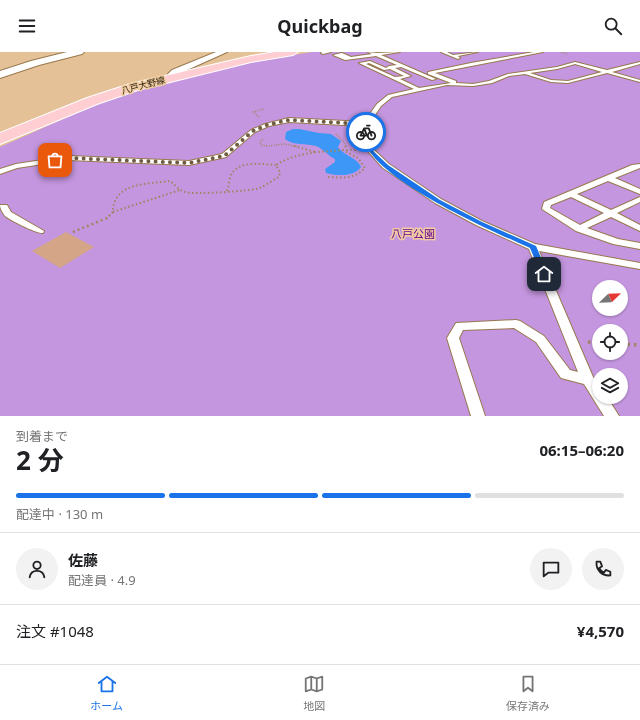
<!DOCTYPE html>
<html lang="ja">
<head>
<meta charset="utf-8">
<style>
  :root { --surface:#fff; --page:#f2f2f2; --text:#202124; --muted:#757577; --line:#e0e0e0; --accent:#1a73e8 }
  body { margin:0; font-family:"Noto Sans","Noto Sans JP",sans-serif; background:var(--page); color:var(--text); height:100vh; display:flex; flex-direction:column; font-size:15px; white-space:nowrap }
  * { box-sizing:border-box; margin:0 }
  p { font-size:13px; color:var(--muted) }
  .icon { flex:none; width:22px; height:22px; fill:none; stroke:currentColor; stroke-width:2; stroke-linecap:round; stroke-linejoin:round }
  .map { position:relative; height:364px; overflow:hidden }
  .sheet { display:flex; flex-direction:column; background:var(--surface); flex:1 }
  .sheet>* { flex:none }
  .needle { width:26px; rotate:67deg }
  .controls { position:absolute; left:592px; top:228px; display:grid; gap:8px }
  .controls a { display:grid; place-items:center; width:36px; height:36px; border-radius:50%; background:var(--surface); box-shadow:0 1px 3px #0004; font-size:20px }
  .pin { position:absolute; display:grid; place-items:center; width:34px; height:34px; color:#fff; margin:-17px; border-radius:8px; box-shadow:0 2px 6px #0006 }
  .courier { position:absolute; display:grid; place-items:center; width:40px; height:40px; margin:-20px; border:3px solid #1a73e8; border-radius:50%; background:#fff; color:#222; box-shadow:0 1px 5px #0007 }
  .summary em { font-style:normal; font-weight:700 }
  .summary div { display:flex; flex-direction:column-reverse }
  .summary { display:flex; align-items:center; justify-content:space-between; height:68px; padding:0 16px }
  h1 { font-size:26px; font-weight:700; line-height:30px }
  .bar { display:grid; grid-template-columns:repeat(4,1fr); gap:6px 4px; align-content:center; height:48px; padding:0 16px }
  .bar i { height:5px; border-radius:3px; background:var(--line) }
  .bar .current { background:var(--accent) }
  .bar p { grid-column:span 4 }
  .line { display:flex; align-items:center; gap:10px; padding:0 16px; border-top:1px solid var(--line) }
  .line div { flex:1 }
  .round { display:grid; place-items:center; flex:none; width:42px; height:42px; border-radius:21px; background:var(--page) }
  header { display:flex; justify-content:space-between; align-items:center; height:52px; padding:0 16px; background:var(--surface); font-size:18px; font-weight:700 }
  .menu { display:flex; justify-content:space-around; align-items:center; height:56px; border-top:1px solid var(--line); background:var(--surface); font-size:11px; color:var(--muted) }
  .menu a { display:grid; justify-items:center; gap:2px }
  .menu .current { color:var(--accent) }
  .map>svg:first-child { display:block }
  .green { fill:#c496df; fill-rule:evenodd }
  .water { fill:#3c97f6 }
  .building { fill:#d5a588 }
  .lines { fill:none; stroke-linecap:round; stroke-linejoin:round }
  .service-casing { stroke:#98784f; stroke-width:2 }
  .minor-casing { stroke:#98784f; stroke-width:2 }
  .tertiary-casing { stroke:#98784f; stroke-width:2 }
  .primary-casing { stroke:#fff; stroke-width:2 }
  .path-far3 { stroke:#a08564; stroke-width:1.5; stroke-dasharray:1 1.5; stroke-linecap:butt }
  .path-far2 { stroke:#a08564; stroke-width:2; stroke-dasharray:1.5 2.5; stroke-linecap:butt }
  .path-far1 { stroke:#a08564; stroke-width:2.5; stroke-dasharray:2 3; stroke-linecap:butt }
  .path { stroke:#a08564; stroke-width:3.5; stroke-dasharray:2.5 4; stroke-linecap:butt }
  .service { fill:#fff; fill-rule:evenodd }
  .minor { fill:#fff; fill-rule:evenodd }
  .tertiary { fill:#fff; fill-rule:evenodd }
  .primary { fill:#ffced3; fill-rule:evenodd }
  .route { fill:#1a73e8 }
  .done { stroke:#705b41; stroke-width:4; stroke-dasharray:0 7.2 }
  .labels { text-anchor:middle; dominant-baseline:central; stroke-width:3; stroke-linejoin:round; paint-order:stroke }
  .far-street-label { font-size:9px; fill:#312413; stroke:#f1cea2 }
  .park-label { font-size:11px; fill:#6b0791; stroke:#f1cea2 }
</style>
</head>
<body>
<header><svg class="icon" aria-label="menu" viewBox="0 0 24 24"><path d="M4 6h16M4 12h16M4 18h16"/></svg>Quickbag<svg class="icon" aria-label="search" viewBox="0 0 24 24"><circle cx="10" cy="10" r="6"/><path d="M15 15l6 6"/></svg></header>
<div class="map">
<svg width="640" height="364" viewBox="0 0 640 364">
  <rect width="100%" height="100%" fill="#e4c196"/>
  <path class="green" d="M312,0H640V364H0V95C40,78 82,57 123,43C184,22 249,10 312,0ZM599,235H621V257H599ZM599,279H621V301H599ZM599,323H621V345H599Z"/>
  <path class="water" d="M293,77H299L319,81L331,82L341,89L338,95C344,104 357,105 361,115C354,125 337,124 326,121L325,117L335,110V107C328,104 324,97 316,94C306,91 294,94 285,87L286,80Z"/>
  <path class="building" d="M66,180L94,195L60,216L32,199Z"/>
  <g class="lines">
    <g class="service-casing">
      <path id="service" d="M322,0H331L323,2L321,1Z
        M368,0L377,1L400,0L381,3L436,27L432,28L401,15L395,16L411,24L400,27L419,36L451,31L428,22V20L471,11L534,0H543L435,21L456,29V31L473,32L489,29L508,22L557,15L575,10L607,18L640,10V12L612,20L640,28V30L607,21L568,31L551,30L525,22L509,24L492,31L473,34L447,33L392,45L381,54L369,72V89L372,96L389,112L441,147L482,169L535,192L640,211V217L539,199L593,325L599,334V345H607L619,364H604L584,332L561,326L536,290L514,276L463,278L459,286L485,364H471L447,286L456,271L516,268L520,269L544,284L570,318L578,320L529,197L476,173L435,151L383,116L366,97L363,89V74L289,70L269,74L255,80L226,105L189,113L69,108L17,116L0,122V117L16,112L69,104L189,109L222,102L251,78L265,72L289,66L364,70L377,52L388,43L414,37L359,11L370,9L386,16L389,14L397,13L376,4L345,8L333,3L342,1L351,5L372,2ZM369,11L384,18L390,17L404,24L395,25L366,12ZM575,12L602,20L568,29L551,28L530,21L557,17Z
        M441,0H447L453,3L478,0L458,4L460,6L458,7Z
        M640,112V116L615,126L640,137V142L608,129L577,142L611,158L640,145V150L617,161L640,173V179L611,165L587,176L618,187L640,191V197L613,192L576,179L542,157L544,150L632,113ZM571,145L604,161L580,173L550,156L551,153Z
        M0,153H7L11,160L44,179L43,181C37,182 10,168 5,164C2,160 0,156 0,153Z"/>
    </g>
    <g class="minor-casing">
      <path id="minor" d="M216,0H227L178,22L180,24L178,26H172L168,22L172,18Z"/>
    </g>
    <g class="tertiary-casing">
      <path id="tertiary" d="M67,0H84L82,2L39,13L0,26V19L31,9Z"/>
    </g>
    <g class="primary-casing">
      <path id="primary" d="M275,0H298L293,3L251,10L138,38L97,52L0,92V81L87,46L130,32L251,4Z"/>
    </g>
    <path class="path-far3" d="M561,0L567,2
      M259,65L253,60L264,57
      M336,82L343,89L346,95
      M263,87L260,90L261,93L267,94L284,92L299,95"/>
    <path class="path-far2" d="M294,94L315,100
      M345,94L347,98
      M328,125C342,126 355,127 365,116L358,106L343,98H357
      M227,139C229,134 229,128 231,123C238,108 263,112 276,113
      M113,160L180,138
      M109,164L113,160C113,130 148,132 170,129C175,133 179,138 185,140C192,143 252,139 260,136C266,133 273,128 279,125L280,120L276,113C296,100 320,100 343,98"/>
    <path class="path-far1" d="M73,180L107,166L110,163"/>
    <path class="path" d="M588,290L599,291
      M621,292L640,293"/>
    <use href="#service" class="service"/>
    <use href="#minor" class="minor"/>
    <use href="#tertiary" class="tertiary"/>
    <use href="#primary" class="primary"/>
  </g>
  <path class="route" d="M364,79L368,80V89L371,97L388,113L440,148L482,170L536,194L548,222L547,224H544L541,222L530,196C499,182 354,120 364,79Z"/>
  <g class="lines">
    <path class="done" d="M55,108L69,106L189,111L224,104L253,79L267,73L289,68L366,72V80"/>
  </g>
  <g class="labels">
    <g class="far-street-label">
      <text transform="translate(143 33) rotate(-15)">八戸大野線</text>
    </g>
    <g class="park-label">
      <text x="413" y="181">八戸公園</text>
    </g>
  </g>
</svg>
<div class="controls">
<a><svg class="needle" viewBox="-14 -14 28 28"><path d="M0-13l5 13h-10z" fill="#e53935"/><path d="M0 13l5-13h-10z" fill="#757577"/></svg></a>
<a><svg class="icon" aria-label="locate" viewBox="0 0 24 24"><circle cx="12" cy="12" r="6"/><path d="M12 2v4M12 18v4M2 12h4M18 12h4"/></svg></a>
<a><svg class="icon" aria-label="layers" viewBox="0 0 24 24"><path d="M12 4l9 5-9 5-9-5zM3 14l9 5 9-5"/></svg></a>
</div>
<div class="pin" style="left:55px;top:108px;background:#ea580c"><svg class="icon" aria-label="bag" viewBox="0 0 24 24"><path d="M5 8h14l-1 12H6zM9 8a3 3 0 0 1 6 0"/></svg></div>
<div class="pin" style="left:544px;top:222px;background:#1f2937"><svg class="icon" aria-label="home" viewBox="0 0 24 24"><path d="M3 11l9-7 9 7M6 9v11h12V9"/></svg></div>
<div class="courier" style="left:366px;top:80px"><svg class="icon" aria-label="bike" viewBox="0 0 24 24"><circle cx="6" cy="16" r="4"/><circle cx="18" cy="16" r="4"/><path d="M6 16l4-8h5l3 8M10 8l3 8H6M13 5h3"/></svg></div>
</div>
<section class="sheet">
<div class="summary"><div><h1>2 分</h1><p>到着まで</p></div><em>06:15–06:20</em></div>
<div class="bar"><i class="current"></i><i class="current"></i><i class="current"></i><i></i><p>配達中 · 130 m</p></div>
<div class="line" style="height:72px"><a class="round"><svg class="icon" aria-label="person" viewBox="0 0 24 24"><circle cx="12" cy="8" r="4"/><path d="M4 21q1-7 8-7t8 7"/></svg></a><div><b>佐藤</b><p>配達員 · 4.9</p></div><a class="round"><svg class="icon" aria-label="chat" viewBox="0 0 24 24"><path d="M4 5h16v11H9l-5 4z"/></svg></a><a class="round"><svg class="icon" aria-label="phone" viewBox="0 0 24 24"><path d="M5 4h4l2 5-3 2q2 4 5 5l2-3 5 2v4C11 20 4 13 5 4z"/></svg></a></div>
<div class="line" style="height:52px"><div>注文 #1048</div><b>¥4,570</b></div>
</section>
<nav class="menu">
<a class="current"><svg class="icon" aria-label="home" viewBox="0 0 24 24"><path d="M3 11l9-7 9 7M6 9v11h12V9"/></svg>ホーム</a>
<a><svg class="icon" aria-label="map" viewBox="0 0 24 24"><path d="M3 6l6-2 6 2 6-2v14l-6 2-6-2-6 2zM9 4v14M15 6v14"/></svg>地図</a>
<a><svg class="icon" aria-label="saved" viewBox="0 0 24 24"><path d="M7 4h10v16l-5-4-5 4z"/></svg>保存済み</a>
</nav>
</body>
</html>
